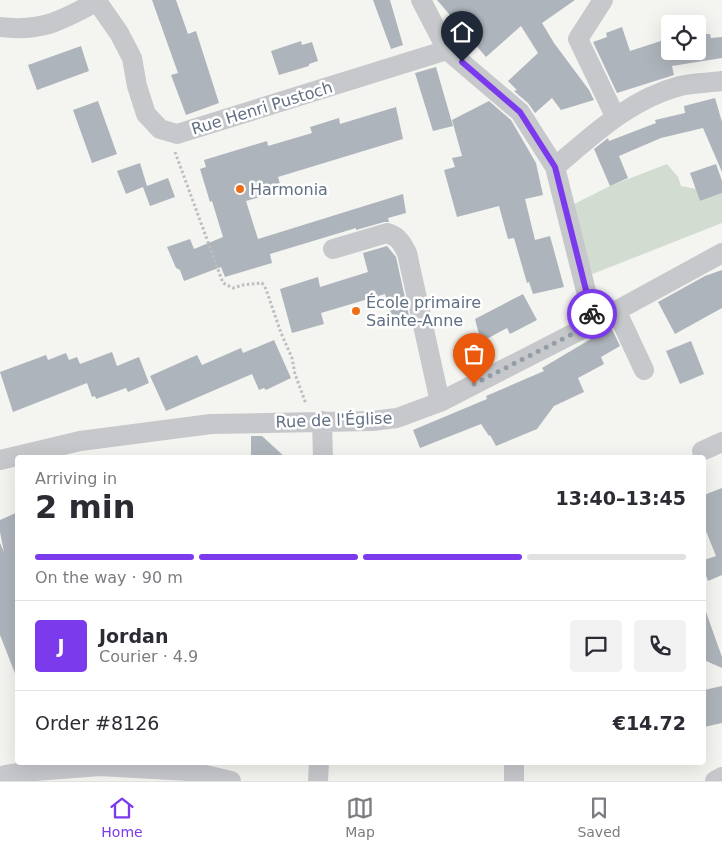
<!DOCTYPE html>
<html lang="en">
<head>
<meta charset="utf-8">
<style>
  :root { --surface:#fff; --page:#f2f2f3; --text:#2b2b33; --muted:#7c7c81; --line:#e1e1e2; --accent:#7c3aed }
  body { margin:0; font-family:"DejaVu Sans",sans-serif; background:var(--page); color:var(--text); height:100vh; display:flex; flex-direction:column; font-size:19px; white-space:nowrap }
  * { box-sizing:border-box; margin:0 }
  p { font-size:16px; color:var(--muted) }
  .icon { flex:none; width:28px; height:28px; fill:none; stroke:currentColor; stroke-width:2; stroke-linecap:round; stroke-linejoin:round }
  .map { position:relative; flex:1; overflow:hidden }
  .panel { position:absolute; left:15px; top:455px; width:691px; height:310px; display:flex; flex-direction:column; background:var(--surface); border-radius:5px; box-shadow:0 5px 20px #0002 }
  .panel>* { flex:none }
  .buttons { position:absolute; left:661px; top:15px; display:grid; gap:10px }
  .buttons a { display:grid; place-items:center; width:45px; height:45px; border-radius:5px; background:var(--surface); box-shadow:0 5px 20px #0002; font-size:25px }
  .pin { position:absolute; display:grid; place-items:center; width:42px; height:42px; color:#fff; margin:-51px -21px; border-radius:50% 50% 50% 0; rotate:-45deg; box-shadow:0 0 5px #0007 }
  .pin .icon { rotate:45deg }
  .courier { position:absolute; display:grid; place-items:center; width:50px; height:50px; margin:-25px; border:4px solid #7c3aed; border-radius:50%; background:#fff; color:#222; box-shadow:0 1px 6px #0007 }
  .summary em { font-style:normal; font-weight:600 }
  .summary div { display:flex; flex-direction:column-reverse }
  .summary { display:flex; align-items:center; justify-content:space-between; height:85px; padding:0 20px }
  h1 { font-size:32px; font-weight:600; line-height:38px }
  .bar { display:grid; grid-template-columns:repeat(4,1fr); gap:8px 5px; align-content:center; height:60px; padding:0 20px }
  .bar i { height:6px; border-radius:4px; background:var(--line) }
  .bar .on { background:var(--accent) }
  .bar p { grid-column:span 4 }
  .line { display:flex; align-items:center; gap:12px; padding:0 20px; border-top:1px solid var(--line) }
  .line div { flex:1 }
  .round { display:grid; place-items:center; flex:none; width:52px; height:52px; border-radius:5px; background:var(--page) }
  .tab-bar { display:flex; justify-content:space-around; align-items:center; height:70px; border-top:1px solid var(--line); background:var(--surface); font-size:14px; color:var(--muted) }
  .tab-bar a { display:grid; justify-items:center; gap:2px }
  .tab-bar .on { color:var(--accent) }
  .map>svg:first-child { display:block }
  .green { fill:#d3dcd1 }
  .building { fill:#aeb4bb }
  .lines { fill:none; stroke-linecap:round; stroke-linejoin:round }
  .path { stroke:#bdbec1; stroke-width:3; stroke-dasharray:2.5 2.5; stroke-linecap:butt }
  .minor { stroke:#c6c8cc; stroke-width:20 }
  .done { stroke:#949ea9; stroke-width:5; stroke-dasharray:0 9 }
  .route { stroke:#7c3aed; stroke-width:6 }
  .poi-dot { fill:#ee6d17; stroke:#fff; stroke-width:2 }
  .labels { text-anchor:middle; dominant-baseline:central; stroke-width:5; stroke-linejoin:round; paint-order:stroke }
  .street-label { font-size:16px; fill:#616f83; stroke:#fff }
  .poi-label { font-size:16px; fill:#616f83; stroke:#fff; text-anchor:start }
</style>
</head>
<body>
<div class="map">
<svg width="722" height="781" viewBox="0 0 722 781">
  <rect width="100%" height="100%" fill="#f4f5f0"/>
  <path class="green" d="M667,164L678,177L681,186L696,189L700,201L722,193V223L590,275L574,204L610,186Z"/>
  <path class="building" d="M152,0H176L188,34L196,31L219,103L186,115L171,75L178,73Z
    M373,0H390L403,45L391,49Z
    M437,0H575L542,23L554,43L589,90L594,100L561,110L552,98L535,113L528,103L514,91L517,90L508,81L538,53L521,26L486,57Z
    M622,27L630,51L670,38V51H698V34H710L711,38L722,37V58L672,66L674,75L617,93L593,42L607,37L606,33Z
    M301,41L302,45L312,42L318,61L309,64V66L279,75L271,51Z
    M81,46L89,71L37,90L28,65Z
    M436,67L453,126L433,131L415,73Z
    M715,98L722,122V172L703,128L661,138L619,156L628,178L610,186L594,149L608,138L609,141L656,123L655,120L685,113L684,106Z
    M98,101L117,154L92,163L73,110Z
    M489,101L511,120L536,163L543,195L525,199L535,240L550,236L564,287L533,294L529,282L527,283L514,238L508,239L499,206L457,217L444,170L455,167L452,158L462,156L452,120Z
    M396,107L403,139L278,177L281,187L266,191L267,195L246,201L258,239L403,194L406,213L388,218L389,222H384L356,230V228L270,254L272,263L225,277L221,267L184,281L180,270L176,268L167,247L190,239L194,249L223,237L212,201L210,202L200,169L206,167L204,160L267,141L268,146L312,133L310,127L339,118L340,124Z
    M140,163L147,186L168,178L175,197L150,206L143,187L126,194L117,171Z
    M716,164L722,181V193L700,201L690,173Z
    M387,246L396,257L409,316L393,320L385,294L321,313L324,324L292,333L280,289L318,277L320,287L368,272L363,253Z
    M722,270V308L675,334L658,302L705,276Z
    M523,294L537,320L510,334L507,328L481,342L475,319Z
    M611,327L620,346L601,357L604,364L578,378L584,392L554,406L537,429L496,446L490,435L489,436L481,424L420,448L413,430L487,399L486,396L544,371L542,368Z
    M274,340L291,378L266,390L264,388L259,390L252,374L166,411L150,376L197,355L202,365L241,348L243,353Z
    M691,341L704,374L680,384L666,351Z
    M112,352L117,366L139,357L149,383L128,392L126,388L96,399L95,396L92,397L87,383L13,412L0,372L46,355L48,360L66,353L69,360L77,357L80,364Z
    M251,436H262L286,458H251Z
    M722,488V575L708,581L704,570V560L716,556L704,526V495Z
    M18,512V579H15L18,584V676H16L0,635V543L4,552L0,532V520Z
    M706,612L722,657V668L704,660V613Z
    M722,686V723L704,727V690Z"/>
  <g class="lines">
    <path class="path" d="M175,152L223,283L233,288L243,285L262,283L266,289L281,333L292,358L295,374L306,404"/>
    <path class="minor" d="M96,0L119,33L132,58L137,86L146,114L160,129L177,134L447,50
      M421,0L447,50L520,112L555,167L594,323
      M603,0L578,39L615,116
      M0,27C41,32 61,21 96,2
      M555,167C593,135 630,99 680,86C693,83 708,83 722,81
      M333,249L387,233C398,236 402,243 407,253L440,402
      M616,310L644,370
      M322,421L323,458
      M702,451L722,442
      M0,460L80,441L211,424L372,421L397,418L440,402L594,323L722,253
      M0,780L5,775L23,772L100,766L188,771L231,781
      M318,781L319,762
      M514,781V762
      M715,781L722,777"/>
  </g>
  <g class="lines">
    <path class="done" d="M474,384L594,323L592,314"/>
    <path class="route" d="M462,62L520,112L555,167L592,314"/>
  </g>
  <g class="poi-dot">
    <circle cx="240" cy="189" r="5"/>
    <circle cx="356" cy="311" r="5"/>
  </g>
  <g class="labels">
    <g class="street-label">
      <text transform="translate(262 108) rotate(-17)">Rue Henri Pustoch</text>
      <text transform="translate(334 420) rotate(-2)">Rue de l'Église</text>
    </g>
    <g class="poi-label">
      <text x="250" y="189">Harmonia</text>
      <text x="366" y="302">École primaire<tspan x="366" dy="18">Sainte-Anne</tspan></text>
    </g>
  </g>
</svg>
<div class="buttons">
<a><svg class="icon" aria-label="locate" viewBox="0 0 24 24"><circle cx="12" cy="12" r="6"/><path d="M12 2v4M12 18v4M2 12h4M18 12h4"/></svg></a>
</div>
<div class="pin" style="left:474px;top:384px;background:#ea580c"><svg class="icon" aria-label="bag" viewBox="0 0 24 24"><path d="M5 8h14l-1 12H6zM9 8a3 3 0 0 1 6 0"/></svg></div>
<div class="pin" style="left:462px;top:62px;background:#1f2937"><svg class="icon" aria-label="home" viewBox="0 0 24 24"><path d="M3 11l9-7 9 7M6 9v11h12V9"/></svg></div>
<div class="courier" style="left:592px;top:314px"><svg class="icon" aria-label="bike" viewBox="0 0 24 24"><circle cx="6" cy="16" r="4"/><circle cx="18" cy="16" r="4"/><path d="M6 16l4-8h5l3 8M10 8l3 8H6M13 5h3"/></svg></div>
<section class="panel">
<div class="summary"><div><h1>2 min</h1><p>Arriving in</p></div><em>13:40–13:45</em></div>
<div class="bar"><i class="on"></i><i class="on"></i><i class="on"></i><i></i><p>On the way · 90 m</p></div>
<div class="line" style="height:90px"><b class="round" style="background:var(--accent);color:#fff">J</b><div><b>Jordan</b><p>Courier · 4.9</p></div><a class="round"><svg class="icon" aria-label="chat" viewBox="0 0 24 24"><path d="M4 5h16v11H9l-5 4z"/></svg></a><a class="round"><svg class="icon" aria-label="phone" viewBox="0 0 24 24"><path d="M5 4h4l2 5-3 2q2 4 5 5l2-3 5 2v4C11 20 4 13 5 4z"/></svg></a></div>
<div class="line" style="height:65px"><div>Order #8126</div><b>€14.72</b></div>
</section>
</div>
<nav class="tab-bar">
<a class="on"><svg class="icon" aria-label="home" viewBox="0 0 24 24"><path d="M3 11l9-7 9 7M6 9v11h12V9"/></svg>Home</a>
<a><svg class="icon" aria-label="map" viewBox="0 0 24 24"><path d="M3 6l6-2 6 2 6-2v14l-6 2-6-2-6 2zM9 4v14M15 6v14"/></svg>Map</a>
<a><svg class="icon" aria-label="saved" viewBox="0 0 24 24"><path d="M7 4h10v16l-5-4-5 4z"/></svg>Saved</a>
</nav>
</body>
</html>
